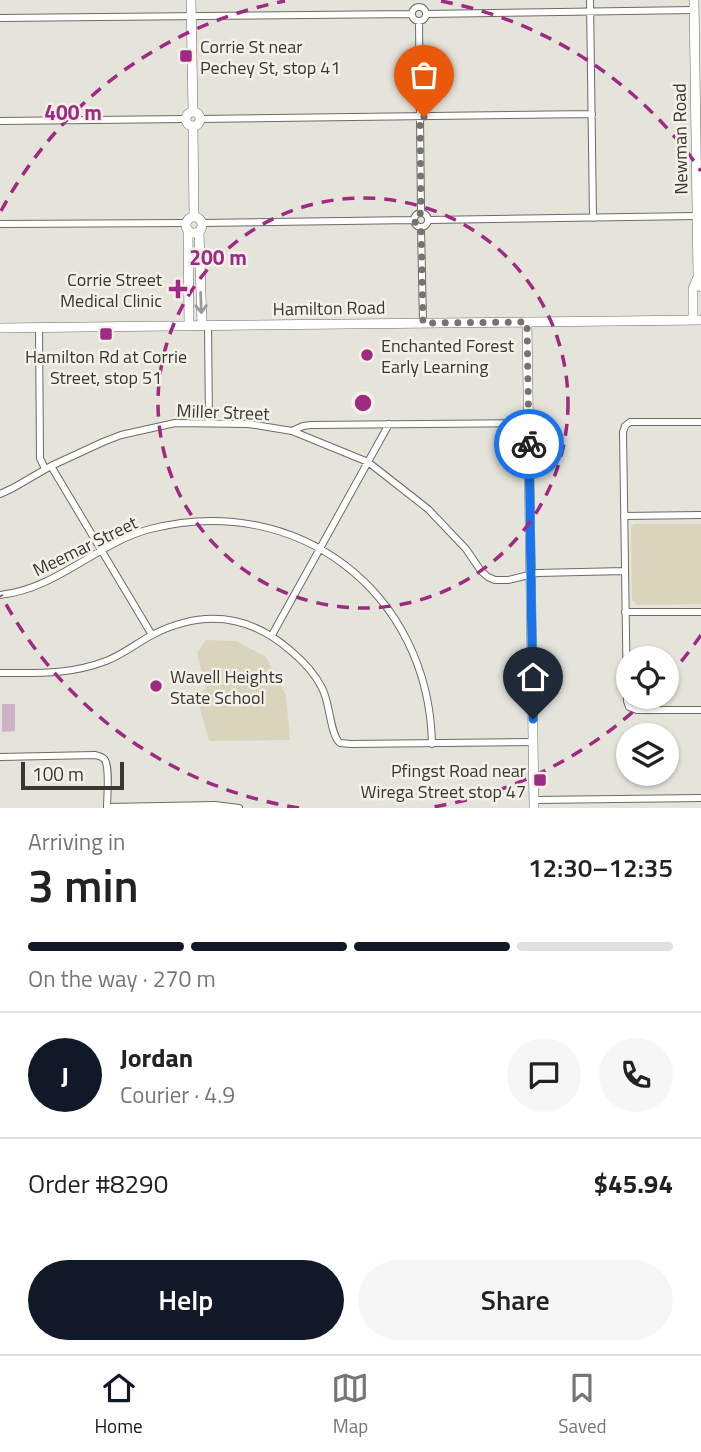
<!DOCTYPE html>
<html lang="en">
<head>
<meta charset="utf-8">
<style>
  :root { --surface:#fff; --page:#f6f6f6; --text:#222; --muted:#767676; --line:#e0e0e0; --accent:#111827 }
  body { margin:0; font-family:"Titillium Web",sans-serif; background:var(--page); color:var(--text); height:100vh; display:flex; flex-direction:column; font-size:26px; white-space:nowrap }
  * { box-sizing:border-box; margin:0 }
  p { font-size:23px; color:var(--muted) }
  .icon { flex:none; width:38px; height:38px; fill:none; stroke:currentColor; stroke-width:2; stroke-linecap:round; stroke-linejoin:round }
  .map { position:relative; height:808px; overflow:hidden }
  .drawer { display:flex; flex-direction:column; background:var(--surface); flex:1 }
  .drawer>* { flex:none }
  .buttons { position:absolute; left:616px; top:646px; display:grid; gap:14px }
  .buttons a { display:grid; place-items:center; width:63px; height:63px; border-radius:50%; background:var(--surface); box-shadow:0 2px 5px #0004; font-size:35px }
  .scale { position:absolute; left:21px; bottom:18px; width:103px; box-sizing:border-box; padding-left:7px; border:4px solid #383734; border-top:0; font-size:19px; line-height:24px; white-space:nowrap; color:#383734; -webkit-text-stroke:5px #f3f1e8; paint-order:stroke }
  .pin { position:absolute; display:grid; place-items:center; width:60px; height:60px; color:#fff; margin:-72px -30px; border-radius:50% 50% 50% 0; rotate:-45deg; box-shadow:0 0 7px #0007 }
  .pin .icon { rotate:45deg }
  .courier { position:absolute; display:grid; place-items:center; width:70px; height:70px; margin:-35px; border:5px solid #1a73e8; border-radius:50%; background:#fff; color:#222; box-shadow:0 2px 9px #0007 }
  .head em { font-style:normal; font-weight:600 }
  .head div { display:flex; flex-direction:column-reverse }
  .head { display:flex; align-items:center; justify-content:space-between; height:119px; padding:0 28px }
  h1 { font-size:46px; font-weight:600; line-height:52px }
  .bar { display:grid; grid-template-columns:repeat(4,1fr); gap:10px 7px; align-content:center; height:84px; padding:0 28px }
  .bar i { height:9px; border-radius:5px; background:var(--line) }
  .bar .selected { background:var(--accent) }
  .bar p { grid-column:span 4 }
  .line { display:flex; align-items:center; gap:18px; padding:0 28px; border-top:2px solid var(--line) }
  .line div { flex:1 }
  .round { display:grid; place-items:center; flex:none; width:74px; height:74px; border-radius:37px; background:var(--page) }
  .cta { display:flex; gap:14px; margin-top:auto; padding:14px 28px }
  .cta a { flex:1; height:80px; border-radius:42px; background:var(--accent); color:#fff; font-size:28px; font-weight:600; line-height:80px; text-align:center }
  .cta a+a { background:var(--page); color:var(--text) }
  .tabs { display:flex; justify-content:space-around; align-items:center; height:98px; border-top:2px solid var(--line); background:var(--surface); font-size:19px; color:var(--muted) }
  .tabs a { display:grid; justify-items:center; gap:4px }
  .tabs .selected { color:var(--accent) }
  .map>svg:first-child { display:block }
  .green { fill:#d8d5bc }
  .water { fill:#cfb3c4 }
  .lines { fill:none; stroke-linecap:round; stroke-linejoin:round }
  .street-casing { stroke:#6d6c64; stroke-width:8 }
  .secondary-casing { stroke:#6d6c64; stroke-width:10 }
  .street { stroke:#fff; stroke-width:6 }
  .secondary { stroke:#fff; stroke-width:9 }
  .oneway { stroke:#9c9b9a }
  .done { stroke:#75746e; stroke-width:7; stroke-dasharray:0 12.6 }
  .route { stroke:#1a73e8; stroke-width:9 }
  .ring { fill:none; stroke:#a02982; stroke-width:3.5; stroke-dasharray:12 9 }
  .poi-dot { fill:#a02982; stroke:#f3f1e8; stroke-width:2.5 }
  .labels { text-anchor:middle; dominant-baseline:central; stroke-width:5; stroke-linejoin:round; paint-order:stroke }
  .poi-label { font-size:18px; fill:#383734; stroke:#f3f1e8; text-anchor:start }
  .street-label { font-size:18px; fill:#383734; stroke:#f3f1e8 }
  .centre { fill:#a02982; stroke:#f3f1e8; stroke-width:3.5 }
  .ring-label { font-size:21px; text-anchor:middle; font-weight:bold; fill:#a02982; stroke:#f3f1e8; stroke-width:5; stroke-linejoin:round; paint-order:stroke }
</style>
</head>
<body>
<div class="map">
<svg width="701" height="808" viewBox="0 0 701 808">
  <rect width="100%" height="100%" fill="#e5e4db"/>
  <path class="green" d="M634,524H701V604L637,605L632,600L631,527Z
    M206,640L236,641L266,657L286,695L290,740L209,741L196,694L206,689L197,653Z"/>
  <path class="water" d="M2,704H15V731L2,732Z"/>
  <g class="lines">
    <g class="street-casing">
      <path id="street" d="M590,0L593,218
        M412 14a7 7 0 1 1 14 0a7 7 0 1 1-14 0Z
        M426,14L694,10
        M0,18L412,14
        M419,21L421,213
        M200,119L592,114
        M0,121L186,119
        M414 220a7 7 0 1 1 14 0a7 7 0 1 1-14 0Z
        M428,220L697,216
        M202,223L414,220
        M0,224L186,223
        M421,227L423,323
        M208,325L209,423
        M39,327L40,458L45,469
        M701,422H630L625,426L623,432L627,701L629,707L637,710H701
        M292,431L303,426L311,425L529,423
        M51,466L152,635
        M0,494L13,488L51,466L103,442L121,435L175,423L249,424L292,431L368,462L428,509L466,549L481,571L488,577L495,580H508L537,573L625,571
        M624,516L701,515
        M0,595C57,589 97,543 150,529C297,491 429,592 432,744
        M625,612H701
        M272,635L389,424
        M0,673C38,673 69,675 106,661C122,655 137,643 152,635C203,609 249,614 291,651C303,661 315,674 322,688C330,702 330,735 340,743L351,744L533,742
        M0,757L95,755C99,756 102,756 105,760C110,769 107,797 107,808
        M534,800L701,798
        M107,807L215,805L239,808"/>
    </g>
    <g class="secondary-casing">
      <path id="secondary" d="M191,0L193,112
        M694,0L698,277L701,287
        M186 119a7 7 0 1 1 14 0a7 7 0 1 1-14 0Z
        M193,126L194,217
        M186 225a8 8 0 1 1 16 0a8 8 0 1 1-16 0Z
        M188,230L189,325
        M199,231L202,325
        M693,320V289L698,277
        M527,322L534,808
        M0,328L701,320"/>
    </g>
    <use href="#street" class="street"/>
    <use href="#secondary" class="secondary"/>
  </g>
  <defs><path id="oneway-shaft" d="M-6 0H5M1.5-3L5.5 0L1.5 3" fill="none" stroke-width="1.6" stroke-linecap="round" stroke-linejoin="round" transform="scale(1.75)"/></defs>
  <use class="oneway" href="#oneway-shaft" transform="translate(201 303) rotate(88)"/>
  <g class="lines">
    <path class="done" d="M424,117H420L421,213L417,214L414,220L416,224L421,227L423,323L527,322L529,444"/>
    <path class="route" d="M529,444L533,719"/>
  </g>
  <g class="ring">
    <circle cx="363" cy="403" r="205"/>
    <path d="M701 635A410 410 0 0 1 668 677M648 698A410 410 0 0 1 427 808M299 808A410 410 0 0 1 1 595M1 211A410 410 0 0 1 285 1M441 1A410 410 0 0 1 701 171"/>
  </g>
  <g class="poi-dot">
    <rect x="179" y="49" width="14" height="14" rx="3.5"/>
    <path d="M174.5 278.5h7v7h7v7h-7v7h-7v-7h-7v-7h7z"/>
    <rect x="99" y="327" width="14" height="14" rx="3.5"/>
    <circle cx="367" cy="355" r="7"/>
    <circle cx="156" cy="686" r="7"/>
    <rect x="533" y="773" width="14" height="14" rx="3.5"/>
  </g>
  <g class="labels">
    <g class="poi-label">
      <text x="200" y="46">Corrie St near<tspan x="200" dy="21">Pechey St, stop 41</tspan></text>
      <text x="162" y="279" text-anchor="end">Corrie Street<tspan x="162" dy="21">Medical Clinic</tspan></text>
      <text x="381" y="345">Enchanted Forest<tspan x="381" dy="21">Early Learning</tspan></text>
      <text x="106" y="356" text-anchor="middle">Hamilton Rd at Corrie<tspan x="106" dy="21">Street, stop 51</tspan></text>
      <text x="170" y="676">Wavell Heights<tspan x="170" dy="21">State School</tspan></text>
      <text x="526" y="770" text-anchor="end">Pfingst Road near<tspan x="526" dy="21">Wirega Street stop 47</tspan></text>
    </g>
    <g class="street-label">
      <text transform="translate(680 139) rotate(-91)">Newman Road</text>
      <text transform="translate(329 308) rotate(-1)">Hamilton Road</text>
      <text transform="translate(223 412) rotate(2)">Miller Street</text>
      <text transform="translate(85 546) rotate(-26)">Meemar Street</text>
    </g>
  </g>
  <circle cx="363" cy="403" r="10" class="centre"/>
  <g class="ring-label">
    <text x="73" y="120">400 m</text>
    <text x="218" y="265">200 m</text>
  </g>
</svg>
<div class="buttons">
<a><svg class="icon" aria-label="locate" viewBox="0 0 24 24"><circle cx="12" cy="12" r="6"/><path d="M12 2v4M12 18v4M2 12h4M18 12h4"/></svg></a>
<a><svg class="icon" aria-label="layers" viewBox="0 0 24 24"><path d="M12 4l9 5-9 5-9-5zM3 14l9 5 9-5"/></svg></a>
</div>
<div class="scale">100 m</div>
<div class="pin" style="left:424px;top:117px;background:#ea580c"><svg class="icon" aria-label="bag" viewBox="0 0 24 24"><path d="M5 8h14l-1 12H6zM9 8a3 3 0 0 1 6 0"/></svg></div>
<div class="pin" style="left:533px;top:719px;background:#1f2937"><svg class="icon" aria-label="home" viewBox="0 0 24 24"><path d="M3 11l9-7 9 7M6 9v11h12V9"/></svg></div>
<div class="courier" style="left:529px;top:444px"><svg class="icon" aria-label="bike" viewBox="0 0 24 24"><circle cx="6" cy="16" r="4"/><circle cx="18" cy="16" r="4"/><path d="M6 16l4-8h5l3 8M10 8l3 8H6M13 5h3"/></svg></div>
</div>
<section class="drawer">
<div class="head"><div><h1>3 min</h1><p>Arriving in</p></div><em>12:30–12:35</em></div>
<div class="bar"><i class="selected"></i><i class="selected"></i><i class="selected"></i><i></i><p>On the way · 270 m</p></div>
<div class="line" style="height:126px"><b class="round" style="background:var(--accent);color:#fff">J</b><div><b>Jordan</b><p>Courier · 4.9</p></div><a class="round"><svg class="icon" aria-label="chat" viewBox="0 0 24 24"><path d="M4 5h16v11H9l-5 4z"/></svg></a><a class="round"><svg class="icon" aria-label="phone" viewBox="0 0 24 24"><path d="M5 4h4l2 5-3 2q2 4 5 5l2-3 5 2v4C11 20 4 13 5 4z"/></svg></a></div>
<div class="line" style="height:91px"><div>Order #8290</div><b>$45.94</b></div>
<div class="cta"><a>Help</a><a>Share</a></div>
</section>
<nav class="tabs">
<a class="selected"><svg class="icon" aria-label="home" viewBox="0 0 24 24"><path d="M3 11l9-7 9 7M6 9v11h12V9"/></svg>Home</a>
<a><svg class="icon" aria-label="map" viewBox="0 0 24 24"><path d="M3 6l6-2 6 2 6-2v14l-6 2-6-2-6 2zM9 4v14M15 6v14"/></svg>Map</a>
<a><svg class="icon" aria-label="saved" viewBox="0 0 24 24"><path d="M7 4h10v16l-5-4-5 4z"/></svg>Saved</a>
</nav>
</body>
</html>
